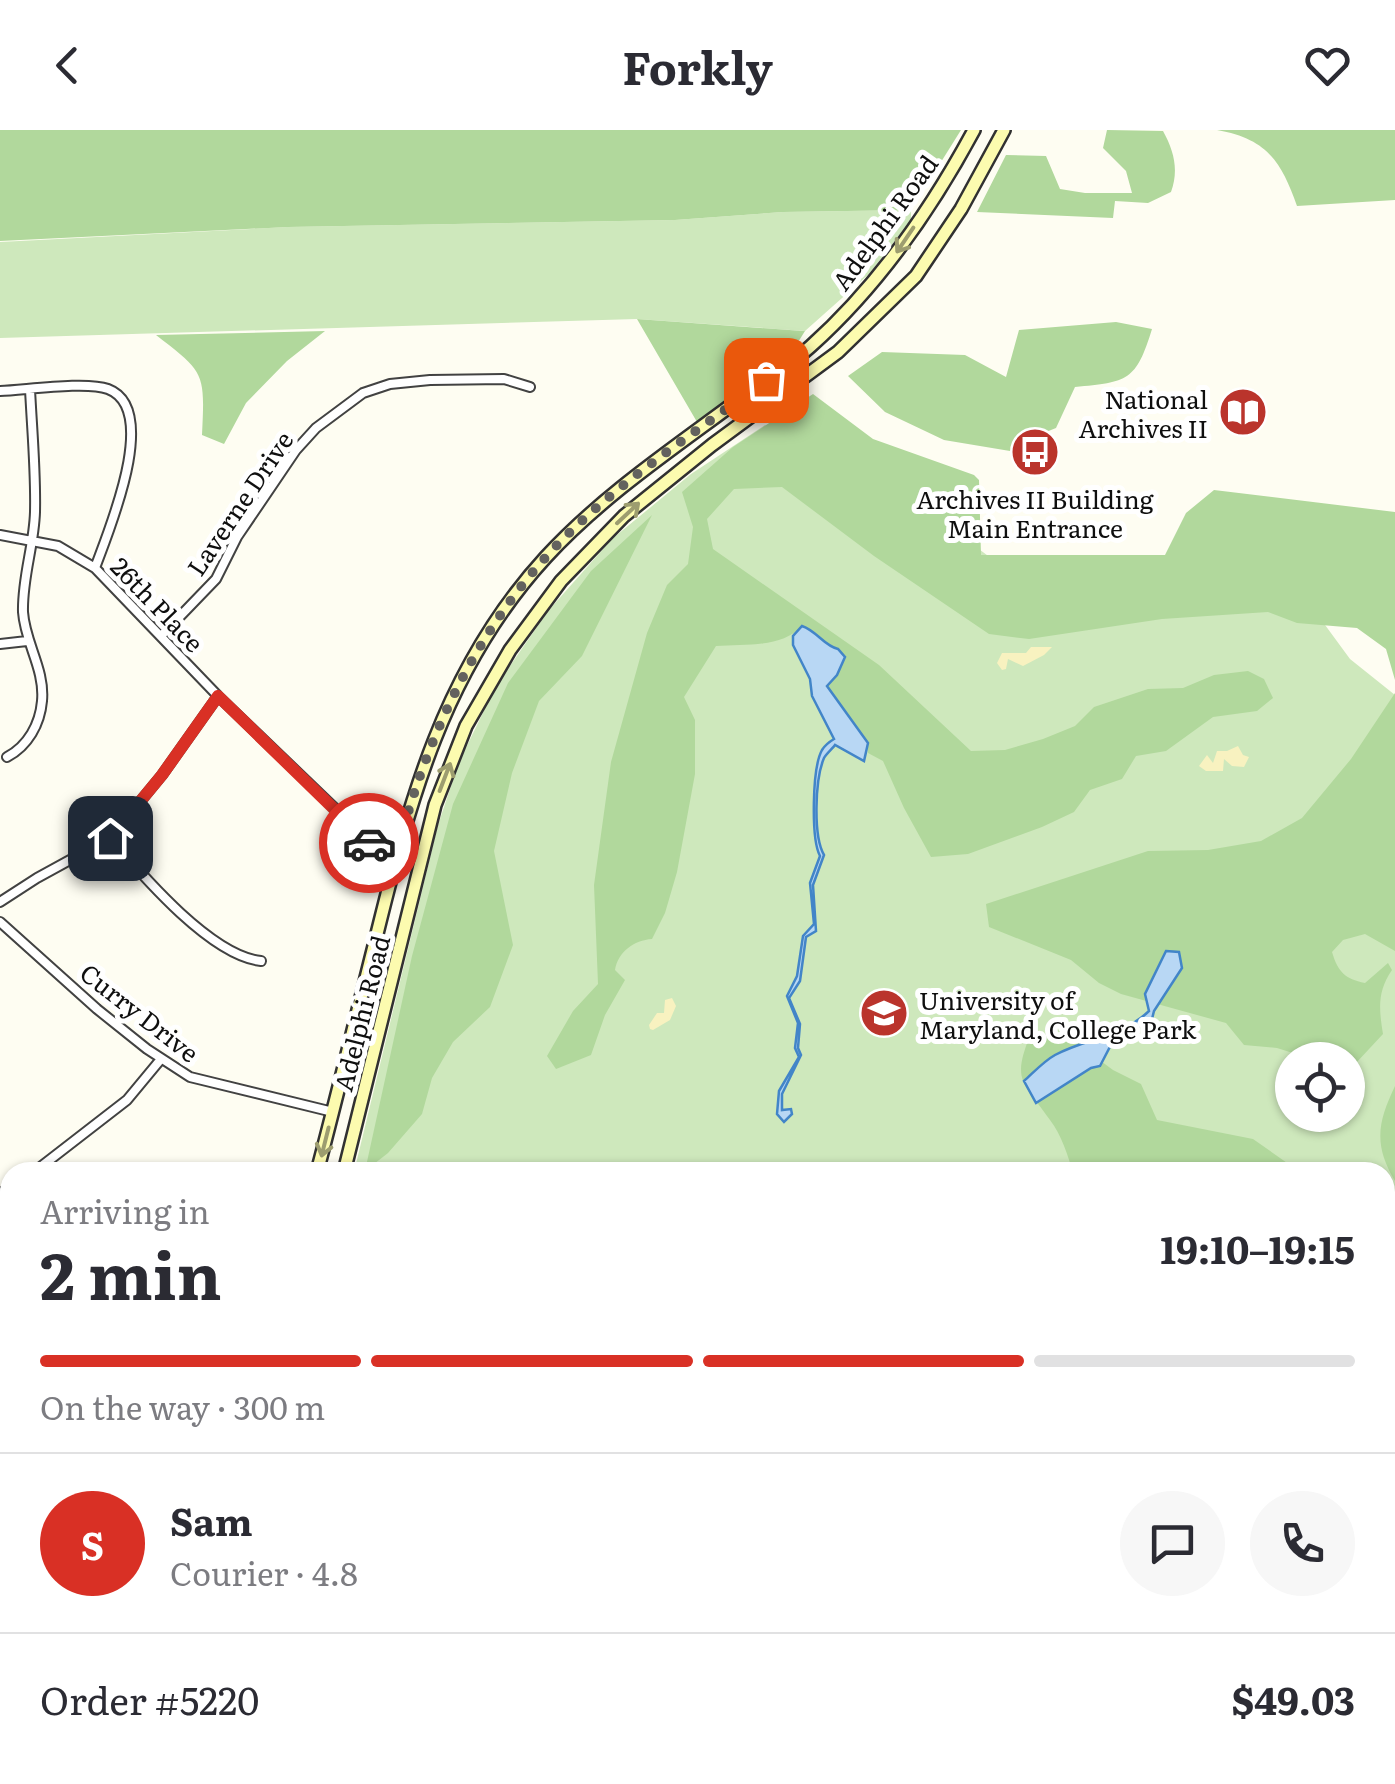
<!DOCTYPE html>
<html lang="en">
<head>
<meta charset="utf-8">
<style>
  :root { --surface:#fff; --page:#f7f7f7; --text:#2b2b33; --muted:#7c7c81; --line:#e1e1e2; --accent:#d93025 }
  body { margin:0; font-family:Literata,serif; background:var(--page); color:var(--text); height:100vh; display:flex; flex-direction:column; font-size:38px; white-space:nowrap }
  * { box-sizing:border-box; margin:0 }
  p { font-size:32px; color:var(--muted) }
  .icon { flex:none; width:55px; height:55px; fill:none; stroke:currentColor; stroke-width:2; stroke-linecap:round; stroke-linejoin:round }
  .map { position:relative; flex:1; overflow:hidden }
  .panel { position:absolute; left:0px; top:1032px; width:1395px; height:622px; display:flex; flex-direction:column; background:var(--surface); border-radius:30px 30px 0 0; box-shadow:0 2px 8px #0004 }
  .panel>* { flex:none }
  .tools { position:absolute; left:1275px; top:912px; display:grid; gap:20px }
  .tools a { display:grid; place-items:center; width:90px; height:90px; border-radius:50%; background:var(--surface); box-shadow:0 2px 8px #0004; font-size:50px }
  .pin { position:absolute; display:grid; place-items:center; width:85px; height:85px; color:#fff; margin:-42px; border-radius:20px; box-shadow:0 5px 15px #0006 }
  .courier { position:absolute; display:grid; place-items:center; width:100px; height:100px; margin:-50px; border:8px solid #d93025; border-radius:50%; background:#fff; color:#222; box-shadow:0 2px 12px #0007 }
  .head em { font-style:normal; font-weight:700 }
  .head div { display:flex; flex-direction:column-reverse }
  .head { display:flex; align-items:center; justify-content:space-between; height:170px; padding:0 40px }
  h1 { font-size:65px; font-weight:700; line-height:75px }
  .bar { display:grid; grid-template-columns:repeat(4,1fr); gap:15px 10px; align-content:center; height:120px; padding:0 40px }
  .bar i { height:12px; border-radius:8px; background:var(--line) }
  .bar .on { background:var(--accent) }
  .bar p { grid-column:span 4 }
  .line { display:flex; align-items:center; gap:25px; padding:0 40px; border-top:2px solid var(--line) }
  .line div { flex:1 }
  .round { display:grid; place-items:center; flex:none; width:105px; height:105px; border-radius:52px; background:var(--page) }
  header { display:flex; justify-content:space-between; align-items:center; height:130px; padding:0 40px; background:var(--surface); font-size:45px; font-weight:700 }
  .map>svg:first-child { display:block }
  .green { fill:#cee8bc; fill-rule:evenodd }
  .forest { fill:#b1d89c }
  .sand { fill:#f8f2c0 }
  .water { fill:#b8d7f4; stroke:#4285c8; stroke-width:2.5 }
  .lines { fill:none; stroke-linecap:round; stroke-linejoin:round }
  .minor-casing { stroke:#424242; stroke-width:12 }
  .secondary-casing { stroke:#313131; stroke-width:16 }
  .primary-casing { stroke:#202020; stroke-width:18 }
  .minor { stroke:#fff; stroke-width:8 }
  .secondary { stroke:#fcfbaf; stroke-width:11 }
  .primary { stroke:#f3e06d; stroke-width:12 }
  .oneway { stroke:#9d9d6f }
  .done { stroke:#63625e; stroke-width:10; stroke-dasharray:0 18 }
  .route { stroke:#d93025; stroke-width:12 }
  .labels { text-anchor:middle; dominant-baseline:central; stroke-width:10; stroke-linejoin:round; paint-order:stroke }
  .street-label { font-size:25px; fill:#0f0f0f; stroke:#fff }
  .poi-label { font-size:25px; fill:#0f0f0f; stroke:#fff; text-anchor:end }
</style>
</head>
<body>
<header><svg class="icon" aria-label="back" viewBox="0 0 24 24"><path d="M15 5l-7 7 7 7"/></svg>Forkly<svg class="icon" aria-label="heart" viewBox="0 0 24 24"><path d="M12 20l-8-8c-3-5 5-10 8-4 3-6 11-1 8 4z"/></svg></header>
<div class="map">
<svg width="1395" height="1654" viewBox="0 0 1395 1654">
  <rect width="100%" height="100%" fill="#fefdf2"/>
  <path class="green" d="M911,80V90L869,144L805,201L637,189L0,208V112L288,97L675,90L783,82Z
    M765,295L774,302L853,325L1015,446L1306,469L1350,529L1395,565V1474L1385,1492V1042H354L438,695L459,632L496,556L548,481L612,409L691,344ZM1292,930H1348V985H1292Z
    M10,1357V1592H0V1360Z"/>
  <path class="forest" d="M0,0H961L911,80L783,82L675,90L288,97L0,111Z
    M1107,0L1163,1C1174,21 1179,40 1171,62L1148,73L1115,71L1113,88L977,82L1006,25L1046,26L1060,59L1085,63H1132L1126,41L1103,18Z
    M1217,0H1395V70L1297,76C1281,31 1267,9 1217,0Z
    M637,189L803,201H805L795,217L697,292Z
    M1116,192L1152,199C1136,251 1128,252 1075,257L1056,298L1021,312L1010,321L944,310L885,282L848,246L882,222L965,225L1006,247L1019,200Z
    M325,201L287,231L246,273L224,314L202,305C205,242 205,243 156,205Z
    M813,264L873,309L974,345L979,350L981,425H1165L1186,383L1214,360L1395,382V550L1386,519L1357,498L1297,493L1268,482L1162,489L1029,509L989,504L874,426L782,357L734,359L707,389L713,419L879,535L971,621L1005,620L1043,609L1075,596L1094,577L1148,559L1183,558L1214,545L1248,541L1264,549L1273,568L1257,581L1213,587L1166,621L1136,626L1122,649L1090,660L1074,682L1042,697L968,724L931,727L904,678L883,631L868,623V613L827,555L837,545L829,517L802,496C782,518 744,514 716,516L684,567L695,590V644L677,742L665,783L652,809C634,810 618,822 615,840L625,850L605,885L591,925L556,939L547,926L573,881L598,854L594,755L611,632L647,503L667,455L688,434L693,397L682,362L733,317Z
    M652,385L582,526L539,571L512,643L494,721L513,815L490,877L453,912L432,948L422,984L388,1023L365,1041L412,826L453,674L508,553L591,441Z
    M1395,563V821L1365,804L1343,810L1332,822C1338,842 1345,849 1365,853L1388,833L1392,840C1377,862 1379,879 1383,904L1356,933L1348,936V930H1315L1277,918L1244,915L1226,893L1121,864L1099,853L1071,830L989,797L986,774L1148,721L1208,720L1261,711L1302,688L1351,629Z
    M1031,903H1063L1113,940L1141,954L1157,990L1253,1009L1300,1042H1073C1067,1024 1062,1006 1050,990C1023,951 1011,952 1031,903Z
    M1395,956V1051C1373,1014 1378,992 1395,956Z
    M0,1107L10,1117V1301L0,1303Z
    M1385,1291L1395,1305V1626L1385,1625Z"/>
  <path class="sand" d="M1031,517H1052L1044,525L1023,536L1008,529L1006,539L1002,540L997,533L1002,523H1026Z
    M1238,616L1243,625L1249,627L1244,637L1232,636L1224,629L1223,641H1206L1199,636L1207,625L1213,633L1217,621H1227Z
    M672,868L676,876L670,890L653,900L650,899L649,895L657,883H664L665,870Z"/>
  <path class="water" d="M802,496C817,501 824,516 838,519L845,527L837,545L827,556L868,613L864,631L835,615C833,618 826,624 824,628C815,649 813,706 824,725L813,755L816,801L806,807L800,851L789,868L800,894L798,918L801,925L782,964V980L791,979L792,984L784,992L777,984L779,961L799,927L795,918L798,893L787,866L797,846L803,806L814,794L810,753L820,726C811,709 812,638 822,620C825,615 829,612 834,609L812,566L810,549L793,515V506Z
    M1166,821L1179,822L1182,838L1154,881L1152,889L1113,911L1100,936L1091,938L1036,973L1024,951C1034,942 1044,931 1055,925C1087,908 1122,907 1149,881L1145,864Z"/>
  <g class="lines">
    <g class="minor-casing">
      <path id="minor" d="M0,261C26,260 86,251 108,259C161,279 108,402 95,438
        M0,405L58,416L95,438L218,566L394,735
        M161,506L216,449L237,407L296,320L316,298L363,263L390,254L430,250L504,249L530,257
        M0,514L27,511
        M7,627C28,616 40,594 42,571C45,539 25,513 23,482C22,448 34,416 35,382C36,342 32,300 30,259
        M110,708C142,745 211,826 261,831
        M0,772L37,748L110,708L162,645L218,566
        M0,792L97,879L147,919L190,947L333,982
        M34,1042L127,970L161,929
        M0,1063L10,1058
        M1270,1654V1645"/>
    </g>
    <g class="secondary-casing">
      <path id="secondary" d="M317,1042C337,967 355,891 374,816C409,673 443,539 546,427C604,364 677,316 745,265C767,249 791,234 811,216C879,155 931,80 974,0
        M344,1042L435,675L466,596L510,520L561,451L624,386L712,315L838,222L916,146L961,79L1004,0
        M0,1320L10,1316
        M0,1347L10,1344"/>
    </g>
    <g class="primary-casing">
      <path id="primary" d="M0,1601L10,1602
        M1385,1634L1395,1636
        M0,1639H10
        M391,1645L1064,1654"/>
    </g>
    <use href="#minor" class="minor"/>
    <use href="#secondary" class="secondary"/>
    <use href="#primary" class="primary"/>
  </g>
  <defs><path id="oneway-shaft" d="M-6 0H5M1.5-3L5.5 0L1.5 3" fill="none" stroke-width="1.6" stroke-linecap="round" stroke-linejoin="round" transform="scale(2.5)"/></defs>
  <g class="oneway">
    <use href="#oneway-shaft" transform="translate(905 110) rotate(124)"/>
    <use href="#oneway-shaft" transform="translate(628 383) rotate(-43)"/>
    <use href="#oneway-shaft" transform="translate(445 647) rotate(-69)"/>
    <use href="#oneway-shaft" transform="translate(325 1012) rotate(104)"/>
  </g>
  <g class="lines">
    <path class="done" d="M369,713L394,735C420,624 468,514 545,428C608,358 691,306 766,250"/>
    <path class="route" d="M110,708L162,645L218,566L369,713"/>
  </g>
  <defs>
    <g id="library-disc" transform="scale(2.5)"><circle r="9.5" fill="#ba342c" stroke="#fff"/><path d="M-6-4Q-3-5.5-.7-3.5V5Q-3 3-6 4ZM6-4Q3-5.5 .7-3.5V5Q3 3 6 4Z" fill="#fff"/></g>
    <g id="bus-disc" transform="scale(2.5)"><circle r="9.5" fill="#ba342c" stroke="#fff"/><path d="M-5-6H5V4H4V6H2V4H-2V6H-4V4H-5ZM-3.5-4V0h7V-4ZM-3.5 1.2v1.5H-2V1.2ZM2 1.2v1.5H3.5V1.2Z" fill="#fff"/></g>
    <g id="university-disc" transform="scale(2.5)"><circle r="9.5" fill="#ba342c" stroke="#fff"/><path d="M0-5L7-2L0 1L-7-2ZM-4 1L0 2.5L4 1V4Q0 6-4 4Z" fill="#fff"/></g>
  </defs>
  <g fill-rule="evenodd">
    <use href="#library-disc" x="1243" y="282"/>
    <use href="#bus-disc" x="1035" y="322"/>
    <use href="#university-disc" x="884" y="883"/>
  </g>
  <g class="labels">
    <g class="street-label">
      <text transform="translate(884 92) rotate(-54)">Adelphi Road</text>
      <text transform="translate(239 373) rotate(-56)">Laverne Drive</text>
      <text transform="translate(158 474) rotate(46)">26th Place</text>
      <text transform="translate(140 882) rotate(38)">Curry Drive</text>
      <text transform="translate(361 883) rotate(-76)">Adelphi Road</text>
    </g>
    <g class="poi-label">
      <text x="1208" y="268">National<tspan x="1208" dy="29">Archives II</tspan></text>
      <text x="1035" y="368" text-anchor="middle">Archives II Building<tspan x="1035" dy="29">Main Entrance</tspan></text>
      <text x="919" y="869" text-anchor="start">University of<tspan x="919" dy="29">Maryland, College Park</tspan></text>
    </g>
  </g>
</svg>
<div class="tools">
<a><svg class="icon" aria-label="locate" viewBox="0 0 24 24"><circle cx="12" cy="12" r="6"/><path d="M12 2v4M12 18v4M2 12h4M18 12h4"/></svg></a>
</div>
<div class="pin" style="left:766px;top:250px;background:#ea580c"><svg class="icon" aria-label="bag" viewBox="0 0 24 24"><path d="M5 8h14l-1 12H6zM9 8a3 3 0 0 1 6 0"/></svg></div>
<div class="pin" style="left:110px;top:708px;background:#1f2937"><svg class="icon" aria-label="home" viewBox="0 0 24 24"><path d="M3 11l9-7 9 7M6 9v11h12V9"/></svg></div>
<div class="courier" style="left:369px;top:713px"><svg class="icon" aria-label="car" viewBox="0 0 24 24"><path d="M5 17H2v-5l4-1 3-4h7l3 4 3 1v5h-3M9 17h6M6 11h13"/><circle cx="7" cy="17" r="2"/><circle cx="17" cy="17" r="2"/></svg></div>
<section class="panel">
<div class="head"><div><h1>2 min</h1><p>Arriving in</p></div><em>19:10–19:15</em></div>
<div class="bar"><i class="on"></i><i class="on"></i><i class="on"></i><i></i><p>On the way · 300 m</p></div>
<div class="line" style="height:180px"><b class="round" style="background:var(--accent);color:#fff">S</b><div><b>Sam</b><p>Courier · 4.8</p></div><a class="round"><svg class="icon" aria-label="chat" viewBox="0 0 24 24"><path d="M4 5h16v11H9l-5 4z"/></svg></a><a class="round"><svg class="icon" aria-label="phone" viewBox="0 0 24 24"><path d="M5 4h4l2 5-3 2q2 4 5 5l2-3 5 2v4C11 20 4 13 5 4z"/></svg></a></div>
<div class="line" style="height:130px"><div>Order #5220</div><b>$49.03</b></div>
</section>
</div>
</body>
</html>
